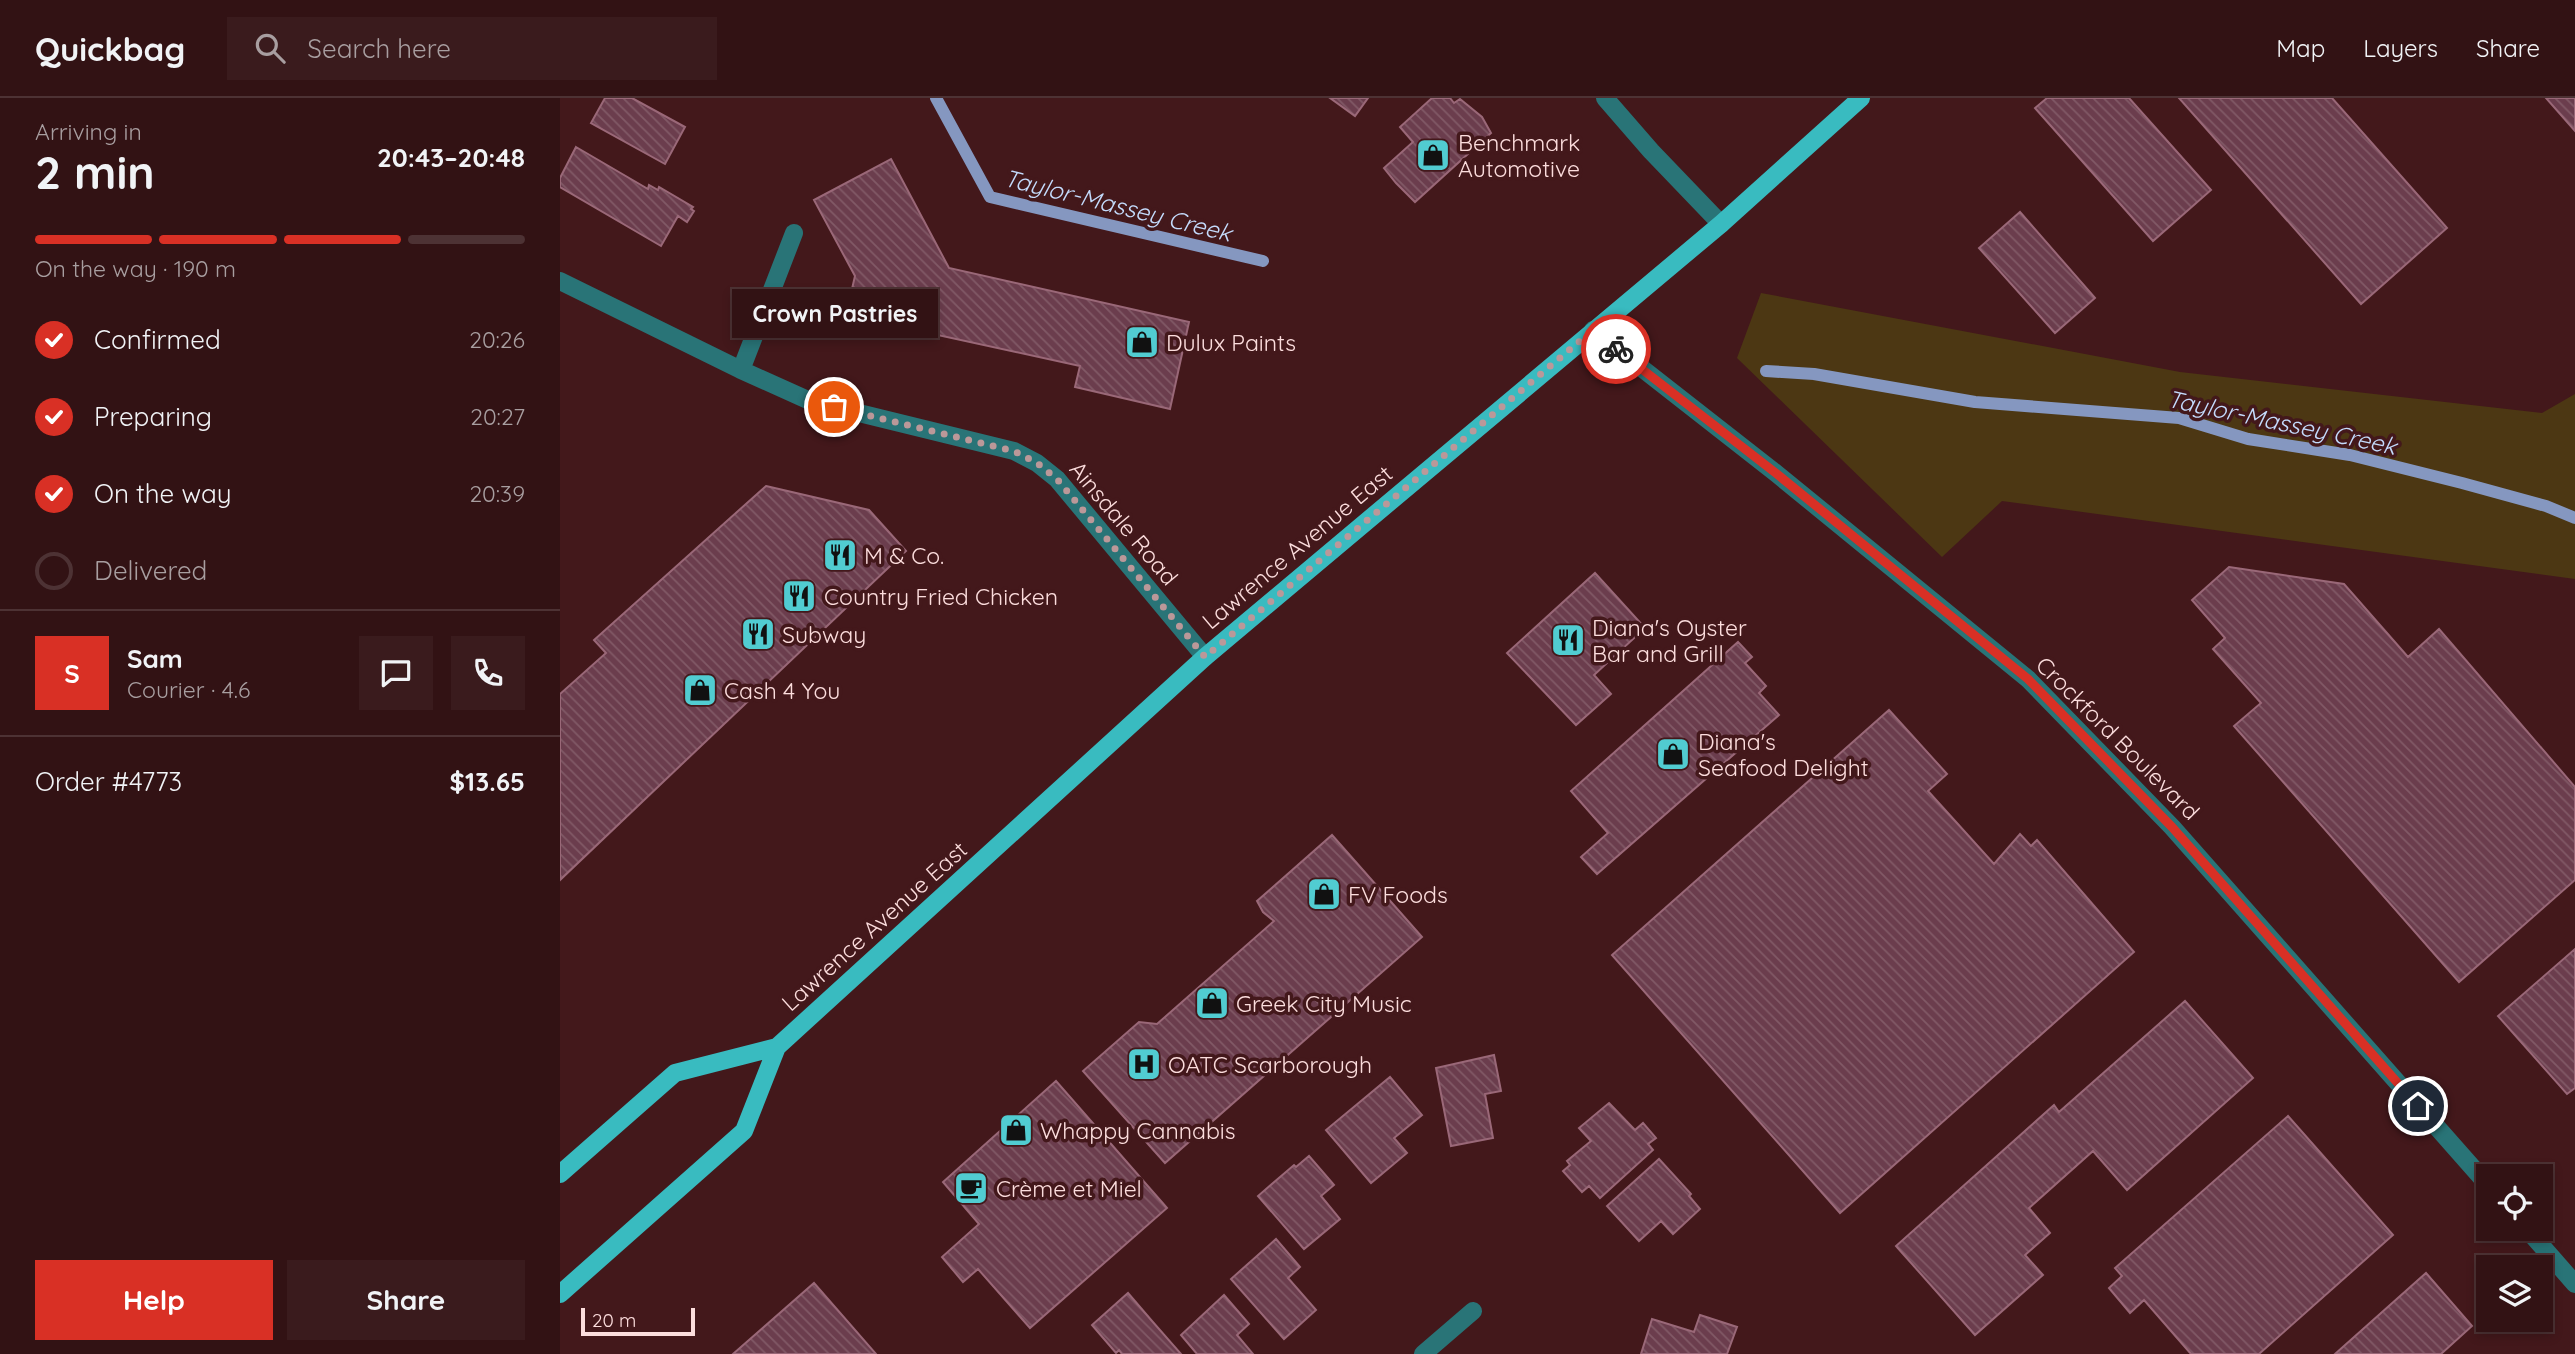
<!DOCTYPE html>
<html lang="en">
<head>
<meta charset="utf-8">
<style>
  :root { --surface:#321214; --page:#3a1b1d; --text:#f1f3f6; --muted:#a89ea0; --line:#4d3234; --accent:#d93025 }
  body { margin:0; font-family:Quicksand,sans-serif; background:var(--page); color:var(--text); height:100vh; display:flex; flex-direction:column; font-size:26px; white-space:nowrap }
  * { box-sizing:border-box; margin:0 }
  p { font-size:23px; color:var(--muted) }
  .icon { flex:none; width:38px; height:38px; fill:none; stroke:currentColor; stroke-width:2; stroke-linecap:round; stroke-linejoin:round }
  .map { position:relative; flex:1; overflow:hidden }
  .side { display:flex; flex-direction:column; background:var(--surface); width:560px }
  .side>* { flex:none }
  .buttons { position:absolute; left:1916px; top:1066px; display:grid; gap:14px }
  .buttons a { display:grid; place-items:center; width:77px; height:77px; border-radius:0px; background:var(--surface); box-shadow:0 4px 10px #0003,0 0 0 2px var(--line); font-size:35px }
  .scale { position:absolute; left:21px; bottom:18px; width:114px; box-sizing:border-box; padding-left:7px; border:4px solid #fcdddd; border-top:0; font-size:19px; line-height:24px; white-space:nowrap; color:#fcdddd; -webkit-text-stroke:5px #43181b; paint-order:stroke }
  .pin { position:absolute; display:grid; place-items:center; width:60px; height:60px; color:#fff; margin:-30px; border:4px solid #fff; border-radius:50%; box-shadow:0 2px 7px #0007 }
  .courier { position:absolute; display:grid; place-items:center; width:70px; height:70px; margin:-35px; border:5px solid #d93025; border-radius:50%; background:#fff; color:#222; box-shadow:0 2px 9px #0007 }
  .bubble { position:absolute; height:49px; border-radius:0px; background:var(--surface); box-shadow:0 4px 10px #0003,0 0 0 2px var(--line); font-size:23px; font-weight:700; line-height:49px; text-align:center }
  .head em { font-style:normal; font-weight:700 }
  .head div { display:flex; flex-direction:column-reverse }
  .head { display:flex; align-items:center; justify-content:space-between; height:119px; padding:0 35px }
  h1 { font-size:46px; font-weight:700; line-height:52px }
  .bar { display:grid; grid-template-columns:repeat(4,1fr); gap:10px 7px; align-content:center; height:84px; padding:0 35px }
  .bar i { height:9px; border-radius:5px; background:var(--line) }
  .bar .on { background:var(--accent) }
  .bar p { grid-column:span 4 }
  .line { display:flex; align-items:center; gap:18px; padding:0 35px; border-top:2px solid var(--line) }
  .line div { flex:1 }
  .round { display:grid; place-items:center; flex:none; width:74px; height:74px; border-radius:0px; background:var(--page) }
  ol { padding:0 35px; list-style:none }
  li { display:flex; align-items:center; gap:21px; height:77px }
  li p { margin-inline-start:auto }
  li .icon { padding:7px; border-radius:50%; background:var(--accent); color:#fff; stroke-width:4 }
  li:last-child { color:var(--muted) }
  li i { width:38px; height:38px; border:4px solid var(--line); border-radius:50% }
  .action { display:flex; gap:14px; margin-top:auto; padding:14px 35px }
  .action a { flex:1; height:80px; border-radius:0px; background:var(--accent); color:#fff; font-size:28px; font-weight:700; line-height:80px; text-align:center }
  .action a+a { background:var(--page); color:var(--text) }
  header { display:flex; align-items:center; gap:42px; box-sizing:border-box; height:98px; padding:0 35px; background:var(--surface); border-bottom:2px solid var(--line) }
  header strong { font-size:33px }
  nav { display:flex; gap:38px; margin-inline-start:auto; font-size:24px }
  .search { width:490px; height:63px; background:var(--page); display:flex; align-items:center; gap:18px; box-sizing:border-box; padding:0 24px; border-radius:0px; color:var(--muted); font-size:26px }
  main { display:flex; flex:1; min-height:0 }
  .map>svg:first-child { display:block }
  .grass { fill:#4c3713 }
  .lines { fill:none; stroke-linecap:round; stroke-linejoin:round }
  .stream { stroke:#8597c0; stroke-width:12 }
  .building { fill:url(#building-back-hatch); stroke:#9a6878; stroke-width:2 }
  .minor { stroke:#297477; stroke-width:18 }
  .major { stroke:#39bbc0; stroke-width:18 }
  .done { stroke:#bb9899; stroke-width:7; stroke-dasharray:0 12.6 }
  .route { stroke:#d93025; stroke-width:9 }
  .labels { text-anchor:middle; dominant-baseline:central; stroke-width:7; stroke-linejoin:round; paint-order:stroke }
  .poi-label { font-size:23px; fill:#fcdddd; stroke:#43181b; text-anchor:start }
  .street-label { font-size:23px; fill:#fcdddd; stroke:#43181b }
  .water-label { font-size:24px; font-style:italic; fill:#c4dbfc; stroke:#43181b }
</style>
</head>
<body>
<header>
<strong>Quickbag</strong>
<div class="search"><svg class="icon" aria-label="search" viewBox="0 0 24 24"><circle cx="10" cy="10" r="6"/><path d="M15 15l6 6"/></svg>Search here</div>
<nav><a>Map</a><a>Layers</a><a>Share</a></nav>
</header>
<main>
<section class="side">
<div class="head"><div><h1>2 min</h1><p>Arriving in</p></div><em>20:43–20:48</em></div>
<div class="bar"><i class="on"></i><i class="on"></i><i class="on"></i><i></i><p>On the way · 190 m</p></div>
<ol>
<li><svg class="icon" aria-label="check" viewBox="0 0 24 24"><path d="M5 12l5 5 9-10"/></svg>Confirmed<p>20:26</p></li>
<li><svg class="icon" aria-label="check" viewBox="0 0 24 24"><path d="M5 12l5 5 9-10"/></svg>Preparing<p>20:27</p></li>
<li><svg class="icon" aria-label="check" viewBox="0 0 24 24"><path d="M5 12l5 5 9-10"/></svg>On the way<p>20:39</p></li>
<li><i></i>Delivered</li>
</ol>
<div class="line" style="height:126px"><b class="round" style="background:var(--accent);color:#fff">S</b><div><b>Sam</b><p>Courier · 4.6</p></div><a class="round"><svg class="icon" aria-label="chat" viewBox="0 0 24 24"><path d="M4 5h16v11H9l-5 4z"/></svg></a><a class="round"><svg class="icon" aria-label="phone" viewBox="0 0 24 24"><path d="M5 4h4l2 5-3 2q2 4 5 5l2-3 5 2v4C11 20 4 13 5 4z"/></svg></a></div>
<div class="line" style="height:91px"><div>Order #4773</div><b>$13.65</b></div>
<div class="action"><a>Help</a><a>Share</a></div>
</section>
<div class="map">
<svg width="2015" height="1256" viewBox="0 0 2015 1256">
  <defs>
    <pattern id="building-back-hatch" width="6" height="6" patternUnits="userSpaceOnUse" patternTransform="scale(1.75)"><rect width="6" height="6" fill="#6b3d4d"/><path d="M-1 5l2 2M0 0l6 6M5-1l2 2" fill="none" stroke="#815966"/></pattern>
  </defs>
  <rect width="100%" height="100%" fill="#43181b"/>
  <path class="grass" d="M1201,195L1620,274L1982,315L2015,296V481L1442,403L1382,459L1177,260Z"/>
  <g class="lines">
    <path class="stream" d="M376,0L430,99L703,163
      M1206,273L1254,276L1415,304L1619,320L1688,341L1790,357L1902,385L1986,408L2015,420"/>
  </g>
  <path class="building" d="M45,0H72L125,29L105,66L31,25Z
    M770,0H808L795,18Z
    M872,0H890L894,5L900,1L922,19L931,35L855,104L836,85L824,70L853,44L840,29Z
    M1487,0H1569L1651,92L1593,143L1475,10Z
    M1619,0H1772L1887,130L1801,206Z
    M1986,0H2015V33Z
    M16,49L88,91L89,87L98,92L99,89L133,109L131,111L134,113L127,124L118,118L101,148L0,89V80Z
    M331,61L389,170L629,224L610,311L515,289L520,268L286,217L295,178L254,102Z
    M1460,114L1535,200L1495,235L1419,150Z
    M206,388L309,412L346,453L0,782V596L46,555L34,542Z
    M1669,469L1784,486L1848,559L1879,531L2015,689V782L1899,884L1674,628L1701,605L1653,551L1665,540L1632,502Z
    M1035,475L1085,530L1034,577L1051,596L1016,627L947,555Z
    M1178,544L1192,559L1185,565L1206,588L1199,595L1219,617L1037,776L1021,759L1048,735L1011,693Z
    M1329,612L1387,676L1368,693L1434,766L1460,736L1471,748L1477,742L1574,854L1280,1115L1052,857Z
    M772,737L862,839L605,1065L523,973L579,924L597,926L714,823L703,814L697,803Z
    M2015,851V990L2007,996L1938,918Z
    M1625,903L1693,980L1567,1092L1533,1053L1469,1110L1490,1135L1465,1157L1483,1177L1415,1237L1336,1148L1494,1007L1499,1014Z
    M934,957L941,993L925,996L933,1040L891,1048L876,970Z
    M830,979L862,1017L834,1040L847,1055L811,1085L766,1032Z
    M496,983L607,1110L470,1230L418,1171L403,1184L382,1159L419,1126L383,1084Z
    M1049,1005L1075,1032L1083,1025L1096,1040L1088,1046L1093,1052L1040,1100L1029,1088L1022,1094L1003,1073L1010,1067L1007,1063L1031,1043L1019,1030Z
    M1728,1018L1833,1137L1699,1256H1631L1584,1202L1570,1215L1549,1190L1562,1178L1555,1170Z
    M749,1058L774,1087L761,1098L780,1121L744,1151L698,1098L734,1067L736,1069Z
    M1099,1061L1131,1096L1129,1098L1140,1111L1113,1136L1101,1123L1079,1143L1047,1108Z
    M716,1141L740,1169L728,1180L756,1212L724,1241L671,1181Z
    M1866,1175L1912,1228L1881,1256H1775Z
    M254,1185L316,1256H173Z
    M568,1195L592,1223L621,1256H562L559,1252L556,1255L532,1227Z
    M664,1197L689,1226L677,1237L693,1256H637L621,1237Z
    M1140,1217L1177,1229L1167,1256H1081L1092,1221L1134,1234Z"/>
  <g class="lines">
    <path class="minor" d="M1045,0L1091,53L1161,126
      M0,183L181,272L250,303L454,353L477,365L497,381L645,559
      M1033,232L1217,376L1468,581L1612,729L1928,1087
      M181,272L234,135
      M1966,1130L2015,1186
      M863,1256L913,1213"/>
    <path class="major" d="M0,1076L115,975L217,949
      M0,1196L184,1033L217,949L645,559L1161,126L1301,0"/>
  </g>
  <g class="lines">
    <path class="done" d="M274,309L454,353L477,365L497,381L645,559L1033,232L1056,251"/>
    <path class="route" d="M1056,251L1217,376L1468,581L1612,729L1858,1008"/>
  </g>
  <defs>
    <g id="shop-square" transform="scale(1.75)"><rect x="-9" y="-9" width="18" height="18" rx="4" fill="#51ccd1" stroke="#43181b"/><path d="M-5-2.5h2.3a2.7 3.5 0 0 1 5.4 0H5L5.5 6h-11ZM-1.5-2.5h3a1.5 2.3 0 0 0-3 0Z" fill="#111"/></g>
    <g id="restaurant-square" transform="scale(1.75)"><rect x="-9" y="-9" width="18" height="18" rx="4" fill="#51ccd1" stroke="#43181b"/><path d="M-5-6h1v4h1v-4h1v4h1v-4h1v5L-1.5 .5V6h-2V.5L-5-1ZM5-6V6H3V1.5H1.5Q1.5-4 5-6Z" fill="#111"/></g>
    <g id="hospital-square" transform="scale(1.75)"><rect x="-9" y="-9" width="18" height="18" rx="4" fill="#51ccd1" stroke="#43181b"/><path d="M-5-5h3v3.5h4V-5h3V5h-3V1.5h-4V5h-3Z" fill="#111"/></g>
    <g id="cafe-square" transform="scale(1.75)"><rect x="-9" y="-9" width="18" height="18" rx="4" fill="#51ccd1" stroke="#43181b"/><path d="M-5.5-4.5H6V0H3Q3 3.5 0 3.5H-2.5Q-5.5 3.5-5.5 0ZM3-3.2v2h1.7v-2ZM-6 4.5H4V6H-6Z" fill="#111"/></g>
  </defs>
  <g fill-rule="evenodd">
    <use href="#shop-square" x="873" y="57"/>
    <use href="#shop-square" x="582" y="244"/>
    <use href="#restaurant-square" x="280" y="457"/>
    <use href="#restaurant-square" x="239" y="498"/>
    <use href="#restaurant-square" x="198" y="536"/>
    <use href="#restaurant-square" x="1008" y="542"/>
    <use href="#shop-square" x="140" y="592"/>
    <use href="#shop-square" x="1113" y="656"/>
    <use href="#shop-square" x="764" y="796"/>
    <use href="#shop-square" x="652" y="905"/>
    <use href="#hospital-square" x="584" y="966"/>
    <use href="#shop-square" x="456" y="1032"/>
    <use href="#cafe-square" x="411" y="1090"/>
  </g>
  <g class="labels">
    <g class="poi-label">
      <text x="898" y="44">Benchmark<tspan x="898" dy="26">Automotive</tspan></text>
      <text x="606" y="244">Dulux Paints</text>
      <text x="304" y="457">M &amp; Co.</text>
      <text x="264" y="498">Country Fried Chicken</text>
      <text x="1032" y="529">Diana's Oyster<tspan x="1032" dy="26">Bar and Grill</tspan></text>
      <text x="222" y="536">Subway</text>
      <text x="164" y="592">Cash 4 You</text>
      <text x="1138" y="643">Diana's<tspan x="1138" dy="26">Seafood Delight</tspan></text>
      <text x="788" y="796">FV Foods</text>
      <text x="676" y="905">Greek City Music</text>
      <text x="608" y="966">OATC Scarborough</text>
      <text x="480" y="1032">Whappy Cannabis</text>
      <text x="436" y="1090">Crème et Miel</text>
    </g>
    <g class="street-label">
      <text transform="translate(564 425) rotate(50)">Ainsdale Road</text>
      <text transform="translate(737 449) rotate(-40)">Lawrence Avenue East</text>
      <text transform="translate(1558 640) rotate(45)">Crockford Boulevard</text>
      <text transform="translate(314 828) rotate(-42)">Lawrence Avenue East</text>
    </g>
    <g class="water-label">
      <text transform="translate(558 107) rotate(14)">Taylor-Massey Creek</text>
      <text transform="translate(1722 324) rotate(12)">Taylor-Massey Creek</text>
    </g>
  </g>
</svg>
<div class="buttons">
<a><svg class="icon" aria-label="locate" viewBox="0 0 24 24"><circle cx="12" cy="12" r="6"/><path d="M12 2v4M12 18v4M2 12h4M18 12h4"/></svg></a>
<a><svg class="icon" aria-label="layers" viewBox="0 0 24 24"><path d="M12 4l9 5-9 5-9-5zM3 14l9 5 9-5"/></svg></a>
</div>
<div class="scale">20 m</div>
<div class="pin" style="left:274px;top:309px;background:#ea580c"><svg class="icon" aria-label="bag" viewBox="0 0 24 24"><path d="M5 8h14l-1 12H6zM9 8a3 3 0 0 1 6 0"/></svg></div>
<div class="pin" style="left:1858px;top:1008px;background:#1f2937"><svg class="icon" aria-label="home" viewBox="0 0 24 24"><path d="M3 11l9-7 9 7M6 9v11h12V9"/></svg></div>
<div class="courier" style="left:1056px;top:251px"><svg class="icon" aria-label="bike" viewBox="0 0 24 24"><circle cx="6" cy="16" r="4"/><circle cx="18" cy="16" r="4"/><path d="M6 16l4-8h5l3 8M10 8l3 8H6M13 5h3"/></svg></div>
<div class="bubble" style="left:172px;top:191px;width:206px">Crown Pastries</div>
</div>
</main>
</body>
</html>
